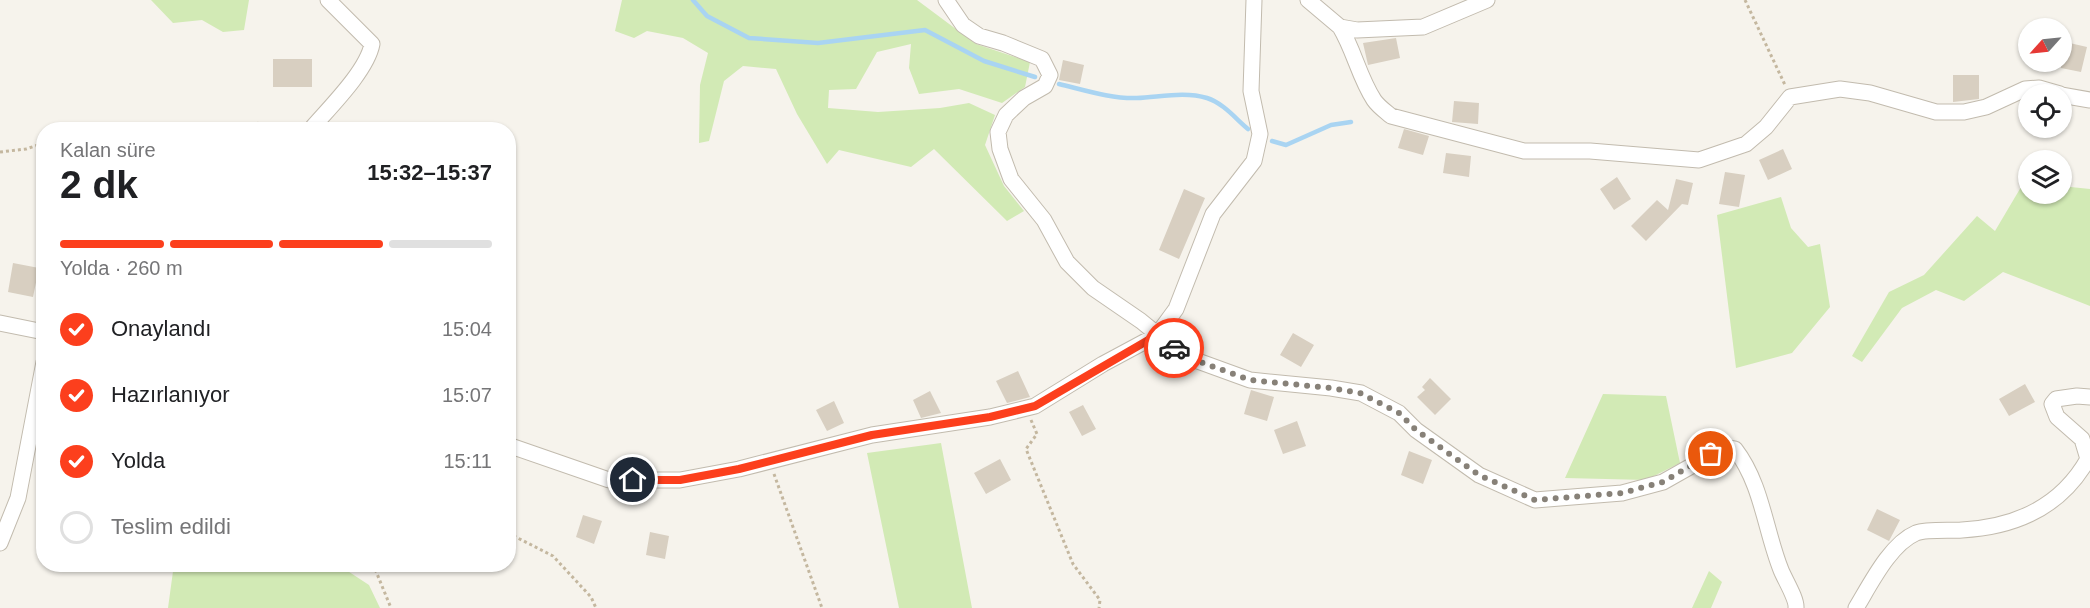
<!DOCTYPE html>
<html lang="tr">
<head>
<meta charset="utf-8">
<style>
  :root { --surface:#fff; --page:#f6f6f6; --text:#202124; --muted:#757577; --line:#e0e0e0; --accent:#fc3f1d }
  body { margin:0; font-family:Helvetica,sans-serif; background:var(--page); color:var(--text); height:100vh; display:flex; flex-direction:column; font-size:22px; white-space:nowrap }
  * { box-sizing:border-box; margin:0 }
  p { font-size:20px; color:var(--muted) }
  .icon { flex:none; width:33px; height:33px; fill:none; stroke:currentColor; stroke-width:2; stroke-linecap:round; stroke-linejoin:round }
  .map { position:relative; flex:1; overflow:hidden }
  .sheet { position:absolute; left:36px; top:122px; width:480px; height:450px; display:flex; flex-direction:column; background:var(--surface); border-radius:24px; box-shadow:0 2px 4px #0004 }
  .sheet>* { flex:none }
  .needle { width:39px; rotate:243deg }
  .fabs { position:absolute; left:2018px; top:18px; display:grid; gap:12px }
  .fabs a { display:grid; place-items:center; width:54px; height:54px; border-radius:50%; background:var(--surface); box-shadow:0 2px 4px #0004; font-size:30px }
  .pin { position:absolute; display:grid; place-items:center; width:51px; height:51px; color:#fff; margin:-26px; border:3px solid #fff; border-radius:50%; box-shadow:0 2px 6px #0007 }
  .courier { position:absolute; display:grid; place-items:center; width:60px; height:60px; margin:-30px; border:4px solid #fc3f1d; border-radius:50%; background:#fff; color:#222; box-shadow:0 2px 8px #0007 }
  .summary em { font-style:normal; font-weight:600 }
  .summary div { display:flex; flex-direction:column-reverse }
  .summary { display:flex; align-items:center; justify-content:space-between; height:102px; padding:0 24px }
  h1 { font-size:39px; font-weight:600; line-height:45px }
  .bar { display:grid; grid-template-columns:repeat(4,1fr); gap:9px 6px; align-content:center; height:72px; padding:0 24px }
  .bar i { height:8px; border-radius:4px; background:var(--line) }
  .bar .active { background:var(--accent) }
  .bar p { grid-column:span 4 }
  ol { padding:0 24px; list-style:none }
  li { display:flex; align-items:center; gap:18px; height:66px }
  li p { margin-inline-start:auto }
  li .icon { padding:6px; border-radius:50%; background:var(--accent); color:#fff; stroke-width:4 }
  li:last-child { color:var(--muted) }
  li i { width:33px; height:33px; border:3px solid var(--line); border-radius:50% }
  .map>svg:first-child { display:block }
  .green { fill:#d2eab5 }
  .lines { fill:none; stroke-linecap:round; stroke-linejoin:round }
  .stream { stroke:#a9d4f2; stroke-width:4.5 }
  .building { fill:#d8cfc1 }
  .minor-casing { stroke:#c2bbae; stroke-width:17 }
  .path { stroke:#c4b79f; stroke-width:3; stroke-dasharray:3 3; stroke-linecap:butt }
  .minor { stroke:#fff; stroke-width:15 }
  .done { stroke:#878178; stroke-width:6; stroke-dasharray:0 10.8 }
  .route { stroke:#fc3f1d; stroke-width:8 }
</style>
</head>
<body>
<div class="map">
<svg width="2090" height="608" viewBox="0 0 2090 608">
  <rect width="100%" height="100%" fill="#f6f3ec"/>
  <path class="green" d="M151,0H249L244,30L223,32L202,20L173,23Z
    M622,0H917L976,44L1030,62L1025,87L1002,103L959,89L919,94L909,68L911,44L877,52L856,89L829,90L828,108L878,112L940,108L969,103L995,115L985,145L1004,186L1024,211L1007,221L934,149L911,167L839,150L827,164L797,114L776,69L743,66L724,81L709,141L699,143L700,85L708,53L683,38L647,31L634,38L615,31Z
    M2024,182H2028V194H2061V186L2090,189V306L2003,272L1964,301L1936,290L1902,308L1862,362L1852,356L1889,292L1924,275L1977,216L1995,231Z
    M1781,197L1791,228L1808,247L1820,244L1830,307L1792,353L1736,368L1717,215Z
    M1603,394L1666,396L1680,463L1646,480L1565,478Z
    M941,443L972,608H899L867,453Z
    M174,564H337L369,585L380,608H168Z
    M1709,571L1722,582L1711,608H1692Z"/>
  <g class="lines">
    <path class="stream" d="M693,0L707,16L749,38L818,43L925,30L984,61L1035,77
      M1059,84C1084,90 1112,99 1137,98C1160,97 1185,91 1207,98C1223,103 1236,119 1248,129
      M1272,141L1286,145L1331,125L1351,122"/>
  </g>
  <path class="building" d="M1396,38L1400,58L1368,65L1363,43Z
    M2061,41L2087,47L2081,72L2061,68Z
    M273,59H312V87H273Z
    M1063,60L1084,65L1080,84L1059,80Z
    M1953,75H1979V99L1953,102Z
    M1454,101L1479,103L1478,124L1452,122Z
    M1404,129L1429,136L1423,155L1398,148Z
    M1783,149L1792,169L1768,180L1759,160Z
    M1446,153L1471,156L1469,177L1443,173Z
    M1725,172L1745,175L1739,207L1719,204Z
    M1617,177L1631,199L1614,210L1600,189Z
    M1676,179L1693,183L1688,205L1682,204L1646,241L1631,226L1657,200L1668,210Z
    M1184,189L1205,198L1179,259L1159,250Z
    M13,263L39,268L33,297L8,292Z
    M1293,333L1314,345L1301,367L1280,355Z
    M1018,371L1030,397L1007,403L996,381Z
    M1430,378L1451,399L1435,415L1417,397L1425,390L1422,387Z
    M2025,384L2035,402L2009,416L1999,399Z
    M1251,390L1274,397L1267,421L1244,414Z
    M930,391L941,413L921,418L913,400Z
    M834,401L844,423L827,431L816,410Z
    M1083,405L1096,429L1082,436L1069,412Z
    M1297,421L1306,446L1283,454L1274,430Z
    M1409,451L1432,460L1423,484L1401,475Z
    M1000,459L1011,480L986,494L974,473Z
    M1877,509L1900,520L1889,541L1867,530Z
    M583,515L602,521L594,544L576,537Z
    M650,532L669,536L665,559L646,555Z"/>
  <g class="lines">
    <g class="minor-casing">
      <path id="minor" d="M946,0L963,25L979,36L1003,43L1042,59L1050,75L1045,86L1024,98L1006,115L998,132L1000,149L1011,179L1044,220L1067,262L1093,288L1141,321L1184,356L1250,380L1331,388L1361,393L1399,413L1416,430L1479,475L1535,500L1622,493L1663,482L1725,447L1735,449C1762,484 1765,530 1781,570C1785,580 1797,599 1796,608
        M1308,0L1340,27L1357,30L1423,27L1487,0
        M1340,27C1354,50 1359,77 1374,100C1378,106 1385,111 1391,116L1524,151H1590L1699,160L1746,144L1766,127L1790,97L1840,89L1870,93L1936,112H1964L1986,107L2025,89L2039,88L2060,94
        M2061,95L2090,100
        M311,129C329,108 367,71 372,44L328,0
        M0,323L44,332
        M508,445L609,480H680L739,469L872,435L990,417L1035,406L1103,364L1157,335L1176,309L1213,214L1254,161L1260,134L1251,91L1254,0
        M0,543L18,498L44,362
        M1856,608C1870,585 1890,544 1916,533C1927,529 1950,531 1962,530C2016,527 2061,507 2088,459L2082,439L2057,417L2052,404L2056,399L2077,396L2090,397"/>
    </g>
    <path class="path" d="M1745,0L1785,85
      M83,129L111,127L118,129
      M228,129L256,123L284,129
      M0,152L26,149L44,143
      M1031,420L1037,434L1026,449L1073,564L1100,600L1099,608
      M774,474L822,608
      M508,533L553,556L591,597L596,608
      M373,564L391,608"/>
    <use href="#minor" class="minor"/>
  </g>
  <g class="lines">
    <path class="done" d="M1174,348L1184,356L1250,380L1331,388L1360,393L1399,413L1416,430L1479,475L1535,500L1622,493L1663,482L1711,454"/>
    <path class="route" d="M633,480H680L739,469L872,435L990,417L1035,406L1157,335L1174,348"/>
  </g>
</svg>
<div class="fabs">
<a><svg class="needle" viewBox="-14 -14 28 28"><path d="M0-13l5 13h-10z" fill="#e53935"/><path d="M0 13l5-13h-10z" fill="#757577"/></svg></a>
<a><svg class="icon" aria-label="locate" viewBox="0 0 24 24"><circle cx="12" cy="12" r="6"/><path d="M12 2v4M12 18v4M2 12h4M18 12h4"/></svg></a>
<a><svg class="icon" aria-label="layers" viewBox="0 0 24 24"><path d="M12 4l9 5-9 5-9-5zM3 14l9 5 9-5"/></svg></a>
</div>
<div class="pin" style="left:1711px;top:454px;background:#ea580c"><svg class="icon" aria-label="bag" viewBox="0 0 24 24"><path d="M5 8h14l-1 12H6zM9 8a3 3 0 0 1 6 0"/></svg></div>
<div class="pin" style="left:633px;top:480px;background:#1f2937"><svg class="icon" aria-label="home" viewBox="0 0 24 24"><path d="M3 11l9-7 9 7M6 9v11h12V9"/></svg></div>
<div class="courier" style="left:1174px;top:348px"><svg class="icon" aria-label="car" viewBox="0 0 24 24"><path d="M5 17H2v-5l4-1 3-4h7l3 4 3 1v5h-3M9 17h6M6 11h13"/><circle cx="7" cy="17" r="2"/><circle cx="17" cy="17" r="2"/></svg></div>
<section class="sheet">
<div class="summary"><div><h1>2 dk</h1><p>Kalan süre</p></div><em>15:32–15:37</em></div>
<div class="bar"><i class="active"></i><i class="active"></i><i class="active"></i><i></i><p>Yolda · 260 m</p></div>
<ol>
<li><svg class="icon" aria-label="check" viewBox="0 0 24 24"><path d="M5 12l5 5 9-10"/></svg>Onaylandı<p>15:04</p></li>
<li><svg class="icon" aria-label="check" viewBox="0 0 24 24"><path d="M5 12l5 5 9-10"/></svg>Hazırlanıyor<p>15:07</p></li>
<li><svg class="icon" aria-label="check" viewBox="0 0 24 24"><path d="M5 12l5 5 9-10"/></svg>Yolda<p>15:11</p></li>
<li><i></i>Teslim edildi</li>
</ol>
</section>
</div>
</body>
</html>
